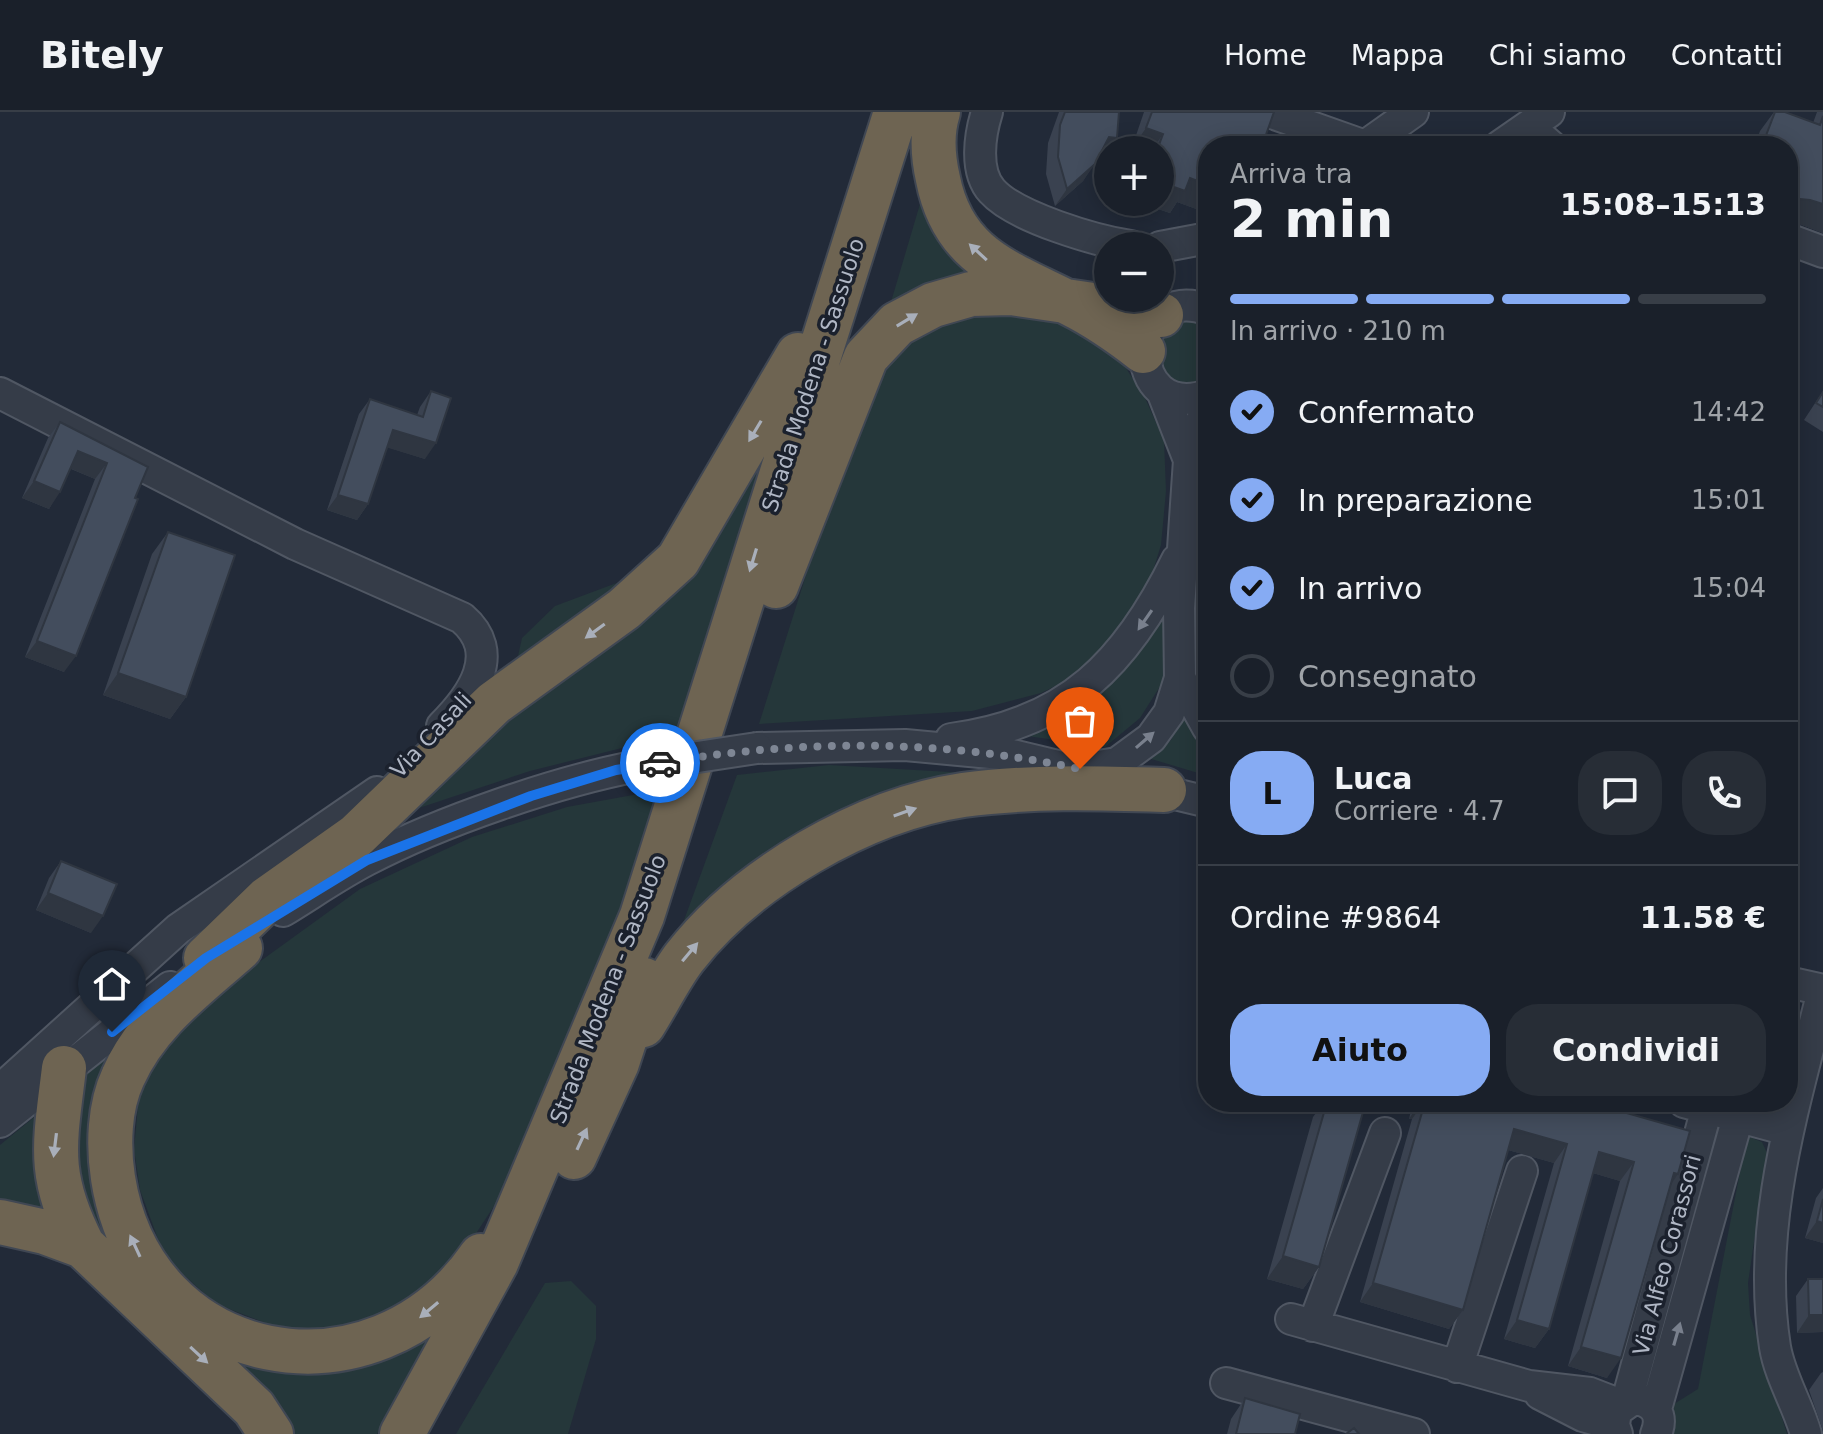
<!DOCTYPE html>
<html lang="it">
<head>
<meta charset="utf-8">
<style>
  :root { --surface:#1a202a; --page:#272d36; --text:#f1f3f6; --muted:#9fa3a8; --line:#383e47; --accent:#86abf3 }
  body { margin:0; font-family:"DejaVu Sans",sans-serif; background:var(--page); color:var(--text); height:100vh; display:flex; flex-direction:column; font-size:30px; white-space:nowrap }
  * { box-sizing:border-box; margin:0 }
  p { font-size:26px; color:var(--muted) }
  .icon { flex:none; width:44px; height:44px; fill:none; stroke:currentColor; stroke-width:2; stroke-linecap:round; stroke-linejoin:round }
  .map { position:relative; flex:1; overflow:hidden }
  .details { position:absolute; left:1198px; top:24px; width:600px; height:976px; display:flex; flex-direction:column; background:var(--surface); border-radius:32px; box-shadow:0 4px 20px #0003,0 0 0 2px var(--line) }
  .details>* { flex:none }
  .fabs { position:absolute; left:1094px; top:24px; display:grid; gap:16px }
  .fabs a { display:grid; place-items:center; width:80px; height:80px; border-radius:50%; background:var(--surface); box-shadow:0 4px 20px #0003,0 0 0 2px var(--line); font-size:40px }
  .pin { position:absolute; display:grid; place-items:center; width:68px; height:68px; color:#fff; margin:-82px -34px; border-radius:50% 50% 50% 0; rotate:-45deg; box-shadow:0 0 8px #0007 }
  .pin .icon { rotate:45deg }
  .courier { position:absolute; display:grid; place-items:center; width:80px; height:80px; margin:-40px; border:6px solid #1a73e8; border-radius:50%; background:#fff; color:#222; box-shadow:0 2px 10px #0007 }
  .summary em { font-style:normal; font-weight:600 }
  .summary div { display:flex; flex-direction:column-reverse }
  .summary { display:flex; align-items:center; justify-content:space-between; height:136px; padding:0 32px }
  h1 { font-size:52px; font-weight:600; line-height:60px }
  .bar { display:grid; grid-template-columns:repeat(4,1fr); gap:12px 8px; align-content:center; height:96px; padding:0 32px }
  .bar i { height:10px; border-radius:6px; background:var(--line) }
  .bar .current { background:var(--accent) }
  .bar p { grid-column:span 4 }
  .line { display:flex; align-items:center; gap:20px; padding:0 32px; border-top:2px solid var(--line) }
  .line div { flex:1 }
  .round { display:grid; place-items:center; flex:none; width:84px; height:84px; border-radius:32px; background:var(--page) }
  ol { padding:0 32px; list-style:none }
  li { display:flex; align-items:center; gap:24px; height:88px }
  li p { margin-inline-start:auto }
  li .icon { padding:8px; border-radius:50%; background:var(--accent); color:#111; stroke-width:4 }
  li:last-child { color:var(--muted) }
  li i { width:44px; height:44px; border:4px solid var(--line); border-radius:50% }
  .primary-button { display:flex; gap:16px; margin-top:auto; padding:16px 32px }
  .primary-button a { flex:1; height:92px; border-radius:32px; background:var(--accent); color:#111; font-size:32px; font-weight:600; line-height:92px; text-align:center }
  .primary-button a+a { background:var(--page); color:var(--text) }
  header { display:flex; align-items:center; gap:48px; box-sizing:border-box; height:112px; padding:0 40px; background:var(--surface); border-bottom:2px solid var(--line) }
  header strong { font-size:38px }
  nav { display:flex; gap:44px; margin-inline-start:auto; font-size:28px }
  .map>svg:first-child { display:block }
  .green { fill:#25373a }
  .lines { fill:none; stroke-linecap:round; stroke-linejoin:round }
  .minor-casing { stroke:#505763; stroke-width:34 }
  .highway-casing { stroke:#404753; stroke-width:48 }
  .minor { stroke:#353c48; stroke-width:30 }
  .highway { stroke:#6e6452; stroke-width:44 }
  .minor-bridge-casing { stroke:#505763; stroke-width:34; stroke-linecap:butt }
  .minor-bridge { stroke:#353c48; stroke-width:30 }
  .wall { fill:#3a4250 }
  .shaded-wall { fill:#2f3641 }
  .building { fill:#434d5d; stroke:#2f3641; stroke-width:2 }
  .oneway { fill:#a9afba }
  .oneway2 { fill:#79808d }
  .done { stroke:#7e8694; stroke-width:8; stroke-dasharray:0 14.4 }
  .route { stroke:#1a73e8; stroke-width:10 }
  .labels { text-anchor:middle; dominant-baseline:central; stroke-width:7; stroke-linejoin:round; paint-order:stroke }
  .street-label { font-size:22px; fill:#b0b7c5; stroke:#1b212d }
</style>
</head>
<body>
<header>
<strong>Bitely</strong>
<nav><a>Home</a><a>Mappa</a><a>Chi siamo</a><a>Contatti</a></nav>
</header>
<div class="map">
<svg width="1823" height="1322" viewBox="0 0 1823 1322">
  <rect width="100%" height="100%" fill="#222a38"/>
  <path class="green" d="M928,65L986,160L888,200Z
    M1025,193L1079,211L1117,242L1145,286L1164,328L1166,379L1161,433L1147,478L1112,527L1077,564L1041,581L972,599L759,612L867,270L904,228L956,200Z
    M1176,207L1208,210V274L1195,278L1162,267L1153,233Z
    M785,303L686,620L530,659L410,699Z
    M646,460L514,562L522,526L555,494Z
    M1167,500L1166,565L1140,606L1105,635L1020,623L1081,593L1132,549Z
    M1185,599L1208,638V664L1148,646L1171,628Z
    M829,653L1002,663L675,833L737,663Z
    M666,677L608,828L496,1091L456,1152L421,1190L357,1218L297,1223L216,1192L165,1146L140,1078L134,1037L139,983L165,930L215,882L360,777L472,725L567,695Z
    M134,924L108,990L156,1179L91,1111L72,1067L79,968Z
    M49,993L59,1108L0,1095V1033Z
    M1747,1024L1762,1030L1767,1041L1748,1171L1750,1203L1787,1322H1666L1674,1292L1698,1277Z
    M571,1169L596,1194V1227L568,1322H456L545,1171Z
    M447,1204L377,1322H286L225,1240Z"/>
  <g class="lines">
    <g class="minor-casing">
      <path id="minor" d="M987,0C980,22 974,59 992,79C1015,105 1096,129 1131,134
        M1269,0L1365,34
        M1529,15L1551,34
        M1365,34L1413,0
        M1500,34L1549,0
        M1788,127L1823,140
        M1160,135L1208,126
        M1208,198C1126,167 1122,312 1208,283
        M1162,279L1189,348
        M0,281L295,432L462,506C503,541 472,584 442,614
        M1180,566L1208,616
        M951,627C1068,612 1127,550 1177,448
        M757,636L905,633L1012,643L1208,690
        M1086,656L1117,651L1151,626L1169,601L1180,566L1179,496L1189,348L1208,290
        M283,799C311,782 338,763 367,748C439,710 558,669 638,654
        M1788,870L1823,878
        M0,978L178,817L377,680
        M1684,990L1788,1018
        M0,1010L170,875
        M1291,1207L1529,1274L1590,1281L1621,1293
        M1313,1214L1385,1021
        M1457,1255L1522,1059
        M1226,1271L1414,1322
        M1540,1282L1583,1304L1614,1313
        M1627,1289L1707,996
        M1656,1297L1738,1005
        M1617,1322L1614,1313L1616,1299L1633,1287C1654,1288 1664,1303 1656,1322
        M1806,1322C1798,1293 1780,1265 1775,1235C1756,1114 1794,995 1823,879"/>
    </g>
    <g class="highway-casing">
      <path id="highway" d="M938,0C931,22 933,45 938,67C953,145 1008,160 1071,192C1097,205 1120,221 1143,239
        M776,474L866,245L897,212L933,193L971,182L1011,181L1161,203
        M240,836C196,875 147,910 123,965C109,995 108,1034 113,1066C143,1257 373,1301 481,1144
        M206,846L267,787L356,724L494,591L624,497L678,448L798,243
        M643,913C657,891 669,866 684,846C746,766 863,698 963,683C1030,674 1097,676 1164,678
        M64,956C55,1032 46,1062 83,1134
        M574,1045L617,951L644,868
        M0,1110L45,1120L83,1134L254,1296L271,1322
        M402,1322L496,1151L642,804L896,0"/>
    </g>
    <use href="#minor" class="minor"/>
    <use href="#highway" class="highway"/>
    <g class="minor-bridge-casing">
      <path id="minor-bridge" d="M638,654L757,636"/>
    </g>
    <use href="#minor-bridge" class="minor-bridge"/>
  </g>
  <path class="wall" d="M1059,0H1119L1108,40L1105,44L1100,42L1083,69L1055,94L1046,62L1048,31Z
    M1144,0H1274L1199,98L1177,90L1170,101L1137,90H1160V38H1131Z
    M1774,0H1785L1813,11L1817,0H1823V121L1794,110L1788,34H1755L1760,19Z
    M431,279L425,347L387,335L368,392L357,408L327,398L359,302L370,287L417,303L420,295Z
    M1823,279V320L1804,308Z
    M60,310L148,355L64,560L25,545L95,367L71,357L49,397L22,386L48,326Z
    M168,420L186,585L170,607L103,583L152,442Z
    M61,749L91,821L36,798L49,766Z
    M1324,990H1356L1319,1155L1303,1177L1267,1167L1313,1005Z
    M1413,990H1588L1670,1075L1607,1266L1568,1254L1620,1069L1593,1061L1549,1217L1535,1236L1504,1227L1554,1051L1508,1038L1463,1198L1449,1217L1360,1190L1412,1007H1409Z
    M1823,1076V1131L1805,1126L1816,1086Z
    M1808,1167L1823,1220L1797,1221L1796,1184Z
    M1823,1260V1319L1809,1278L1821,1261Z
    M1245,1286L1295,1322H1227L1231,1307Z"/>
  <path class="shaded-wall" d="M1146,16L1163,22L1152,38H1131Z
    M1109,25L1117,26L1108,38L1105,44L1097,42Z
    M1095,52L1083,69L1055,94L1067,77Z
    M1190,66L1208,73V96L1199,98L1177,90L1170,101L1137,90H1160V70Z
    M1800,87L1810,88L1823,92V121L1794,110H1788V93Z
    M393,318L436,331L425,347L382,334Z
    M78,339L107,351L95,367L67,355Z
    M34,369L60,380L49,397L22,386Z
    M338,383L368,392L357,408L327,398Z
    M37,529L76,544L64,560L25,545Z
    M118,561L186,585L170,607L103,583Z
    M48,781L103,804L91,821L36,798Z
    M1420,990H1424L1412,1007H1409Z
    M1514,1017L1567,1032L1554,1051L1501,1036Z
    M1599,1040L1634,1050L1620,1069L1586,1059Z
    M1674,1061L1678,1062L1665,1081Z
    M1817,1109L1823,1111V1131L1805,1126Z
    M1283,1144L1319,1155L1303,1177L1267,1167Z
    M1373,1171L1463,1198L1449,1217L1360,1190Z
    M1809,1203H1823V1220L1797,1221Z
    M1517,1208L1549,1217L1535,1236L1504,1227Z
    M1581,1235L1621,1246L1607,1266L1568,1254Z"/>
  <path class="building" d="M1065,0H1119L1117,26L1109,25L1095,52L1067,77L1058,45L1060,13Z
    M1152,0H1274L1262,34H1208V73L1190,66L1185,79L1160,70V38H1157L1163,22L1146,16Z
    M1775,0H1785L1820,13L1823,4V92L1810,88L1800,87L1790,93H1788V34H1762Z
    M431,279L451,286L436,331L393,318L368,392L338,383L370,287L423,305Z
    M1823,280V295L1816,291Z
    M60,310L148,355L135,386L138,387L76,544L37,529L107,351L78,339L60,380L34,369Z
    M168,420L235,443L186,585L118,561Z
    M61,749L117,772L103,804L48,781Z
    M1327,990H1356L1365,993L1319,1155L1283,1144Z
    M1425,990H1588L1690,1019L1678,1062L1674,1061L1621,1246L1581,1235L1634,1050L1599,1040L1549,1217L1517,1208L1567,1032L1514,1017L1463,1198L1373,1171Z
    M1823,1087V1111L1817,1109Z
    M1808,1167H1823V1203H1809Z
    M1245,1286L1300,1302L1295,1322H1236Z
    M1354,1316L1359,1322H1346Z"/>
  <defs><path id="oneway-solid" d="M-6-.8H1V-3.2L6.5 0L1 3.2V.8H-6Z" transform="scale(2)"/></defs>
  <g class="oneway">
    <use href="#oneway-solid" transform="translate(978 140) rotate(-137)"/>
    <use href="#oneway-solid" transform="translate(907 208) rotate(-31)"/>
    <use href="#oneway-solid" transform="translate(755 319) rotate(121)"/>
    <use href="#oneway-solid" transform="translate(753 448) rotate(107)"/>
    <use href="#oneway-solid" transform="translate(595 519) rotate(144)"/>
    <use href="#oneway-solid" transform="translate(905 700) rotate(-19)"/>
    <use href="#oneway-solid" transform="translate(690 840) rotate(-50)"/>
    <use href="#oneway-solid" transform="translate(582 1027) rotate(-65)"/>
    <use href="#oneway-solid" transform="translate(55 1033) rotate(97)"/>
    <use href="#oneway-solid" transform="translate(135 1134) rotate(-115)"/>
    <use href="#oneway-solid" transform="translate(429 1198) rotate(140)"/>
    <use href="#oneway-solid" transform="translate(199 1243) rotate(43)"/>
  </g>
  <g class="oneway2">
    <use href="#oneway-solid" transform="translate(1145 508) rotate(125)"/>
    <use href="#oneway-solid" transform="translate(1145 628) rotate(-41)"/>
    <use href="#oneway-solid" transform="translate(1677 1222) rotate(-74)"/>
  </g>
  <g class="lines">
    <path class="done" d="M660,651C801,627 940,627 1080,657"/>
    <path class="route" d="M112,920L206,846L367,748L531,684L616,658L660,651"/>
  </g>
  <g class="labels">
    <g class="street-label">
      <text transform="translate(813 263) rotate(-72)">Strada Modena - Sassuolo</text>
      <text transform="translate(431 623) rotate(-47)">Via Casali</text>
      <text transform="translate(608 877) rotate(-69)">Strada Modena - Sassuolo</text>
      <text transform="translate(1667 1143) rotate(-75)">Via Alfeo Corassori</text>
    </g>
  </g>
</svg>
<div class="fabs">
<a>+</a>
<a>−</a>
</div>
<div class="pin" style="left:1080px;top:657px;background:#ea580c"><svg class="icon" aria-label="bag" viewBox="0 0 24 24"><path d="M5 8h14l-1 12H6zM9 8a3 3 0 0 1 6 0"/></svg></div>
<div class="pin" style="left:112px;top:920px;background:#1f2937"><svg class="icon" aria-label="home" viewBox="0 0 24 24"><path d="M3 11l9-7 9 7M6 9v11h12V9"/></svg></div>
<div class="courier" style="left:660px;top:651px"><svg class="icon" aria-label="car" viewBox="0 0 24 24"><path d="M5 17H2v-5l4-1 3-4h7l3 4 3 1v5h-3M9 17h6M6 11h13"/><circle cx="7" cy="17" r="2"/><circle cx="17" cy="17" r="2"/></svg></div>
<section class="details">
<div class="summary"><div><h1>2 min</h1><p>Arriva tra</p></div><em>15:08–15:13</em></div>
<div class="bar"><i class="current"></i><i class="current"></i><i class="current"></i><i></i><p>In arrivo · 210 m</p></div>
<ol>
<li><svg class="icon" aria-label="check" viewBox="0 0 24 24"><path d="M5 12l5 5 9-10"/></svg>Confermato<p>14:42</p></li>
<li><svg class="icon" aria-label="check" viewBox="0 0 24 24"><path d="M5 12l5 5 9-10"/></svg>In preparazione<p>15:01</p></li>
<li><svg class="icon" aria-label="check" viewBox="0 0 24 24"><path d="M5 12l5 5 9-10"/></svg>In arrivo<p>15:04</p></li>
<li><i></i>Consegnato</li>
</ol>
<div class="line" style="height:144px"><b class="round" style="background:var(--accent);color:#111">L</b><div><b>Luca</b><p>Corriere · 4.7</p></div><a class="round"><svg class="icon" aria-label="chat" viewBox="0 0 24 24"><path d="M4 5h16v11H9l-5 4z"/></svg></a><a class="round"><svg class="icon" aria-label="phone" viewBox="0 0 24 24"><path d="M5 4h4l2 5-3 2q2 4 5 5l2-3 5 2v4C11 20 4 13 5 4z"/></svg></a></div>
<div class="line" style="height:104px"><div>Ordine #9864</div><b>11.58 €</b></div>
<div class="primary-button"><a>Aiuto</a><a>Condividi</a></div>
</section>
</div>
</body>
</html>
